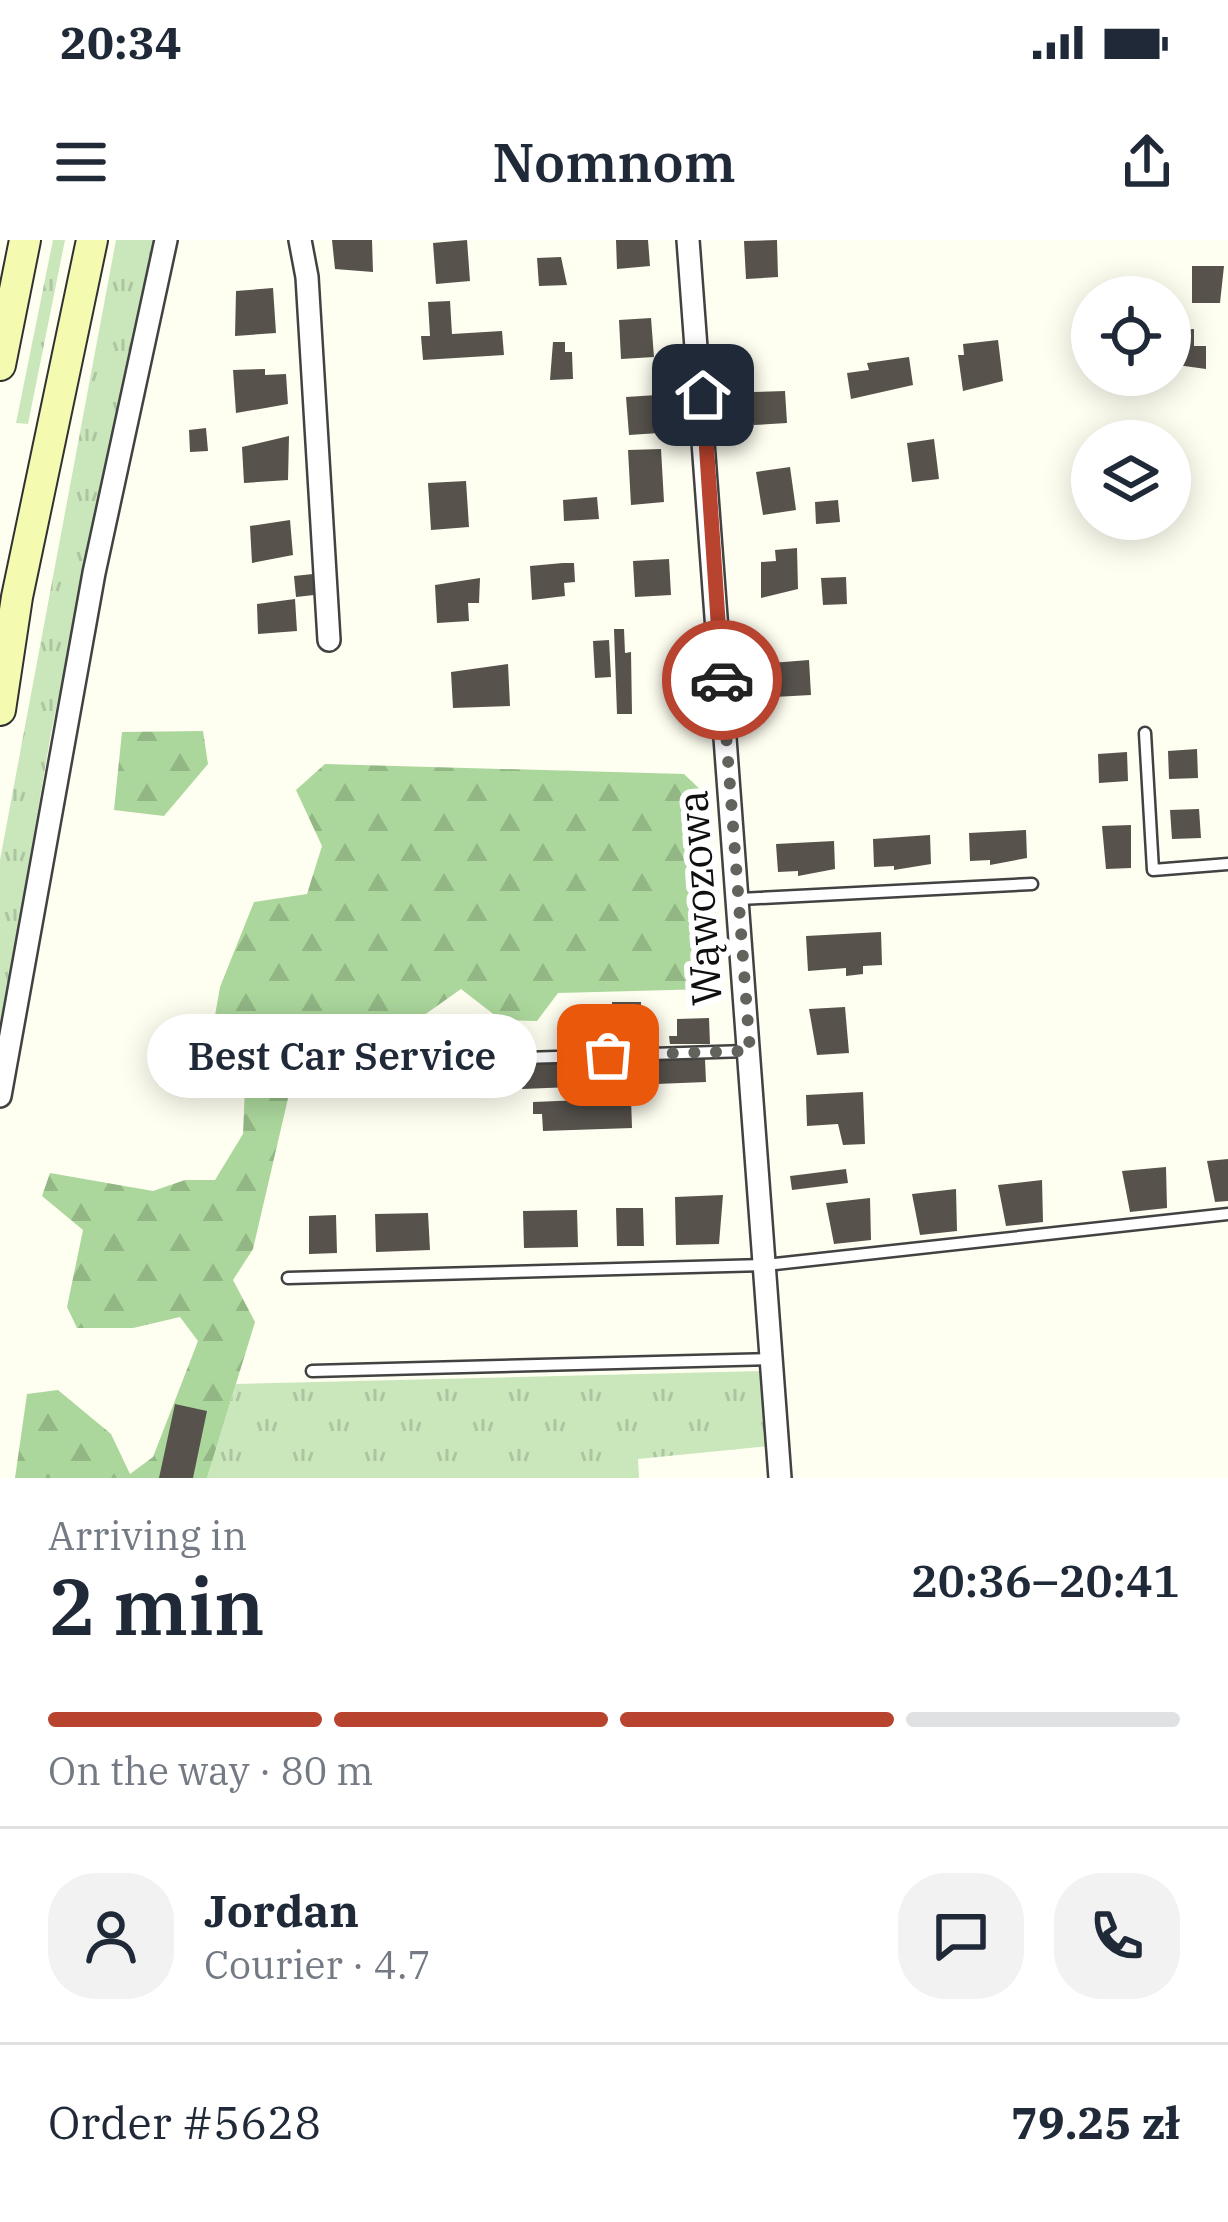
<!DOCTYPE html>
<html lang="en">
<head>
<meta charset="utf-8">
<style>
  :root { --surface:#fff; --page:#f2f2f3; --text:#1f2937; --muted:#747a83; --line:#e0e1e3; --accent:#b8432e }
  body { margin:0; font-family:"IBM Plex Serif",serif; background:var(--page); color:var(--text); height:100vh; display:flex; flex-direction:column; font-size:45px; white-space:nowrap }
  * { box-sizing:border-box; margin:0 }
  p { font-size:39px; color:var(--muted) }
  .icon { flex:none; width:66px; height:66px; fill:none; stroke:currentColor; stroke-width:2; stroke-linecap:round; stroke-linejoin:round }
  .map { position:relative; height:1238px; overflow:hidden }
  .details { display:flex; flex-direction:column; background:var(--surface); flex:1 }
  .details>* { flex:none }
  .tools { position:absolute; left:1071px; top:36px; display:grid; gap:24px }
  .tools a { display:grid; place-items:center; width:120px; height:120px; border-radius:50%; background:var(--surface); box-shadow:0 6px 30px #0003; font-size:60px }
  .pin { position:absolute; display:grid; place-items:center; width:102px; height:102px; color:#fff; margin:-51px; border-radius:24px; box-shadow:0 6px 18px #0006 }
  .courier { position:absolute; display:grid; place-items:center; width:120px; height:120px; margin:-60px; border:9px solid #b8432e; border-radius:50%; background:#fff; color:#222; box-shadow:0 3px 15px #0007 }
  .bubble { position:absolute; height:84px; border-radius:42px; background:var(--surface); box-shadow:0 6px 30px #0003; font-size:39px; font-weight:600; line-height:84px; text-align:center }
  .head em { font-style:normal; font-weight:600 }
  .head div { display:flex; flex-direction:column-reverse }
  .head { display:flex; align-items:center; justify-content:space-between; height:204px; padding:0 48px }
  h1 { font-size:78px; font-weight:600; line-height:90px }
  .bar { display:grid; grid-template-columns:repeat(4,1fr); gap:18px 12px; align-content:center; height:144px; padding:0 48px }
  .bar i { height:15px; border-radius:9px; background:var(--line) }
  .bar .on { background:var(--accent) }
  .bar p { grid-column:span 4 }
  .line { display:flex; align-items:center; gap:30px; padding:0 48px; border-top:3px solid var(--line) }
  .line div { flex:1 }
  .round { display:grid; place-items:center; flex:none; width:126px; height:126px; border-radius:48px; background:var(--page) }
  .status { display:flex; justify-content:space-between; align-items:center; height:84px; padding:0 60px; background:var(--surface); direction:ltr }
  .status svg { height:33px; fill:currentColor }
  header { display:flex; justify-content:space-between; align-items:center; height:156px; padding:0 48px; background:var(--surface); font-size:54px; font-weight:600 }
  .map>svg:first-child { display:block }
  .grass { fill:url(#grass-tufts) }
  .forest { fill:url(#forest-firs) }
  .building { fill:#57524c }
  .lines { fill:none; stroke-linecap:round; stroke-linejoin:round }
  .service-casing { stroke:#424242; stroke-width:15 }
  .minor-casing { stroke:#424242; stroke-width:26 }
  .secondary-casing { stroke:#313131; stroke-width:34 }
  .service { stroke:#fff; stroke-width:10 }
  .minor { stroke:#fff; stroke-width:21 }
  .secondary { stroke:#f4fab0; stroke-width:30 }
  .done { stroke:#63635e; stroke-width:12; stroke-dasharray:0 21.6 }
  .route { stroke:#b8432e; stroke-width:15 }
  .labels { text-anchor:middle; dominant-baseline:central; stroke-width:12; stroke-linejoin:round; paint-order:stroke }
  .street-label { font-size:42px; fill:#0f0f0f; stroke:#fff }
</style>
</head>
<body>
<div class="status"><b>20:34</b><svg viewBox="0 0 49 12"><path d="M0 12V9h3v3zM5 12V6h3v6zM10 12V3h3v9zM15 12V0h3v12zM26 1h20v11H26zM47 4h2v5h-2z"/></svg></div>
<header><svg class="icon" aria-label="menu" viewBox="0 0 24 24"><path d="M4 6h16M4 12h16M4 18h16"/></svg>Nomnom<svg class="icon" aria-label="share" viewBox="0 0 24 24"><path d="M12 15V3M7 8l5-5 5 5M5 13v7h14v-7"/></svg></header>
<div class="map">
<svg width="1228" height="1238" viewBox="0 0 1228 1238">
  <defs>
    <pattern id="grass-tufts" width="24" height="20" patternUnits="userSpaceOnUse" patternTransform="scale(3)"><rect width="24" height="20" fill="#cae7bc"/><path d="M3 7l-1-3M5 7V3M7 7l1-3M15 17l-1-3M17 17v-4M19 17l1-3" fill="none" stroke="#acc5a0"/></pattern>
    <pattern id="forest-firs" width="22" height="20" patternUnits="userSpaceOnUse" patternTransform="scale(3)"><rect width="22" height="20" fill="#abd79c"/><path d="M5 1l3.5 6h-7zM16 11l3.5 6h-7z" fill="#92b785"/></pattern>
  </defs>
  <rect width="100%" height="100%" fill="#fefef1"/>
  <path class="grass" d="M53,0H65L28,184L16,183Z
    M116,0H154L51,493L0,793V620Z
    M762,1131L770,1206L638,1219L639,1238H207L236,1144Z"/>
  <path class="forest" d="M203,491L208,524L164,576L114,570L122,492Z
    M325,524L684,534L707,556L721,736L708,749L558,753L537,781L501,780L461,749L396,795L299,811L253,1009L233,1040L255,1082L207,1238H15L27,1154L58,1150L111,1194L130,1234L153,1217L198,1101L180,1077L133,1088H77L67,1067L83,990L42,956L50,933L153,951L185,940H215L243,894L245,846L209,810L220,747L254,662L307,654L322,606L296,550Z"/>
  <path class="building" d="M332,0H372L373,32L335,29Z
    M467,0L470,41L436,44L433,3Z
    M616,0H648L650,26L617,29Z
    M777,0L778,37L746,39L744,1Z
    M561,17L567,45L539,46L537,18Z
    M1192,26H1224L1220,63H1192Z
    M273,48L276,93L235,96L236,51Z
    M450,61L452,94L502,91L504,115L423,120L421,96H430L428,62Z
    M651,78L654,117L621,119L619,80Z
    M1194,89V106H1206V129L1170,124L1172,90Z
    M998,100L1003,141L963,151L958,115H964L963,104Z
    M553,102H565V112H572L573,139L550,140Z
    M909,117L913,145L851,159L847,133L869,130L867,123Z
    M265,129V135L286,134L288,164L236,173L233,130Z
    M785,151L787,183L754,185L752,152Z
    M657,155L659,193L629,195L626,157Z
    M206,188L208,211L190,212L189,190Z
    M289,196L288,240L244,243L242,207Z
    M934,199L939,239L912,242L907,203Z
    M661,209L664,262L631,265L628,210Z
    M790,227L796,270L763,275L756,232Z
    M466,241L469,287L431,290L428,243Z
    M597,257L599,279L564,281L563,260Z
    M838,260L840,282L816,284L815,262Z
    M290,280L293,315L252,323L250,286Z
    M797,308L798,349L761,358V322L776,321L775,310Z
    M669,319L671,355L635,357L633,321Z
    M563,323H574L575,342L564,343L565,356L532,360L530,326Z
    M313,334L314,355L296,357L294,336Z
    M846,337L847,364L823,365L821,338Z
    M480,338L479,363H468L469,381L437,383L435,345Z
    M295,359L297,391L258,394L257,364Z
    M614,389H624L625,413L631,412L632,474H617Z
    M609,400L611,437L595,438L593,401Z
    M809,420L811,455L774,457L771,423Z
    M508,424L510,466L453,468L451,432Z
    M1197,509L1198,538L1169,539L1168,511Z
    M1127,512L1128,541L1099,543L1098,514Z
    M1199,569L1201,598L1172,599L1170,570Z
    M1131,585V628L1106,629L1102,586Z
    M1026,590L1027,618L990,625V620L970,621L969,593Z
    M930,595L931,624L894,630V626L874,627L873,599Z
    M834,601L835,629L798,636V631L778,632L776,604Z
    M881,692L882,725L863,726V734L846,736V728L808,731L806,696Z
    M612,762H641V775L612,776Z
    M845,767L849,813L817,815L809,769Z
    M709,778L710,804H670L669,796H677V779Z
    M705,819L706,842L656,844L659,820Z
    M571,823L572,847L522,849L525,825Z
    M413,830L414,853L364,855L368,831Z
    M863,852L865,904L843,905L838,884L807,886L806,855Z
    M631,858L632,888L543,891L542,874H533V862Z
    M1228,919V961L1215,962L1207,921Z
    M1166,927L1167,968L1130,972L1122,931Z
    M846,929L848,943L792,950L790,936Z
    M1042,940L1043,982L1006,986L998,945Z
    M956,949L957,991L920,995L912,954Z
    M723,955L719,1004L676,1005L675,957Z
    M870,958L871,1000L834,1004L826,963Z
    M616,968H643L644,1006H617Z
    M577,970L578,1007L524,1008L523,971Z
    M428,973L430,1010L376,1012L375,974Z
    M336,975L337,1013L309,1014V976Z
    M175,1164L207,1171L193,1238H159Z"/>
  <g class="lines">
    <g class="service-casing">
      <path id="service" d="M1145,493L1153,630L1228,624
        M740,659L1032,644
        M370,823L747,811
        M288,1038L766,1025L1228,974
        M312,1131L770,1119"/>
    </g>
    <g class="minor-casing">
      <path id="minor" d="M300,0L307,37L329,400
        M688,0L780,1238
        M0,856L94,333L166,0"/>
    </g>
    <g class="secondary-casing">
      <path id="secondary" d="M0,125L25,0
        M0,470L17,357L92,0"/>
    </g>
    <use href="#service" class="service"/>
    <use href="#minor" class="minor"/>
    <use href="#secondary" class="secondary"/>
  </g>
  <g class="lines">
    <path class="done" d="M608,815L750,811L722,440"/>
    <path class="route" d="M703,155L722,440"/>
  </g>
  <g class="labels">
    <g class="street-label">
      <text transform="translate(699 658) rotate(-94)">Wąwozowa</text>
    </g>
  </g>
</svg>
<div class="tools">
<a><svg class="icon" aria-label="locate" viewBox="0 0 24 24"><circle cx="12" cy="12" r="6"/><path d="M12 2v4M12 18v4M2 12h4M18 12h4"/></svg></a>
<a><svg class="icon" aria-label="layers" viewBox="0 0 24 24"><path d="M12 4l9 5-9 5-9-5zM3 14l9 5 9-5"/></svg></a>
</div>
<div class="pin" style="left:608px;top:815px;background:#ea580c"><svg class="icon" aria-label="bag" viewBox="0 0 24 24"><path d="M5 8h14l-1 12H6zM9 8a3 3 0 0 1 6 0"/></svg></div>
<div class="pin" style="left:703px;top:155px;background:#1f2937"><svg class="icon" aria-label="home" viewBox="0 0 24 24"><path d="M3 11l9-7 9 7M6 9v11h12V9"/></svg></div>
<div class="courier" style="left:722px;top:440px"><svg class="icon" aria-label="car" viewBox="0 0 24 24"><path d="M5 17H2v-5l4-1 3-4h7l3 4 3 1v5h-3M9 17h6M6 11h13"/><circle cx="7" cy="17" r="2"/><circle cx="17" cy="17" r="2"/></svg></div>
<div class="bubble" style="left:147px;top:774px;width:390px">Best Car Service</div>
</div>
<section class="details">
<div class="head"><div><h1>2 min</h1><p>Arriving in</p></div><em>20:36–20:41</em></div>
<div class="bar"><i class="on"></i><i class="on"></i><i class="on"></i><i></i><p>On the way · 80 m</p></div>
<div class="line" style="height:216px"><a class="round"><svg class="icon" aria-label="person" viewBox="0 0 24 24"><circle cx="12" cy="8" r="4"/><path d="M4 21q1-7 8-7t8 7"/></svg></a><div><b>Jordan</b><p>Courier · 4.7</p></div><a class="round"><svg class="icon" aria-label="chat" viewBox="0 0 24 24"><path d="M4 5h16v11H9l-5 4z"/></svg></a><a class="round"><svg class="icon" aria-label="phone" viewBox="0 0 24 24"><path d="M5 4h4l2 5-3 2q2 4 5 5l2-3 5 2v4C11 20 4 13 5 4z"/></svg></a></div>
<div class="line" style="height:156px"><div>Order #5628</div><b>79.25 zł</b></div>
</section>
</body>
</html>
